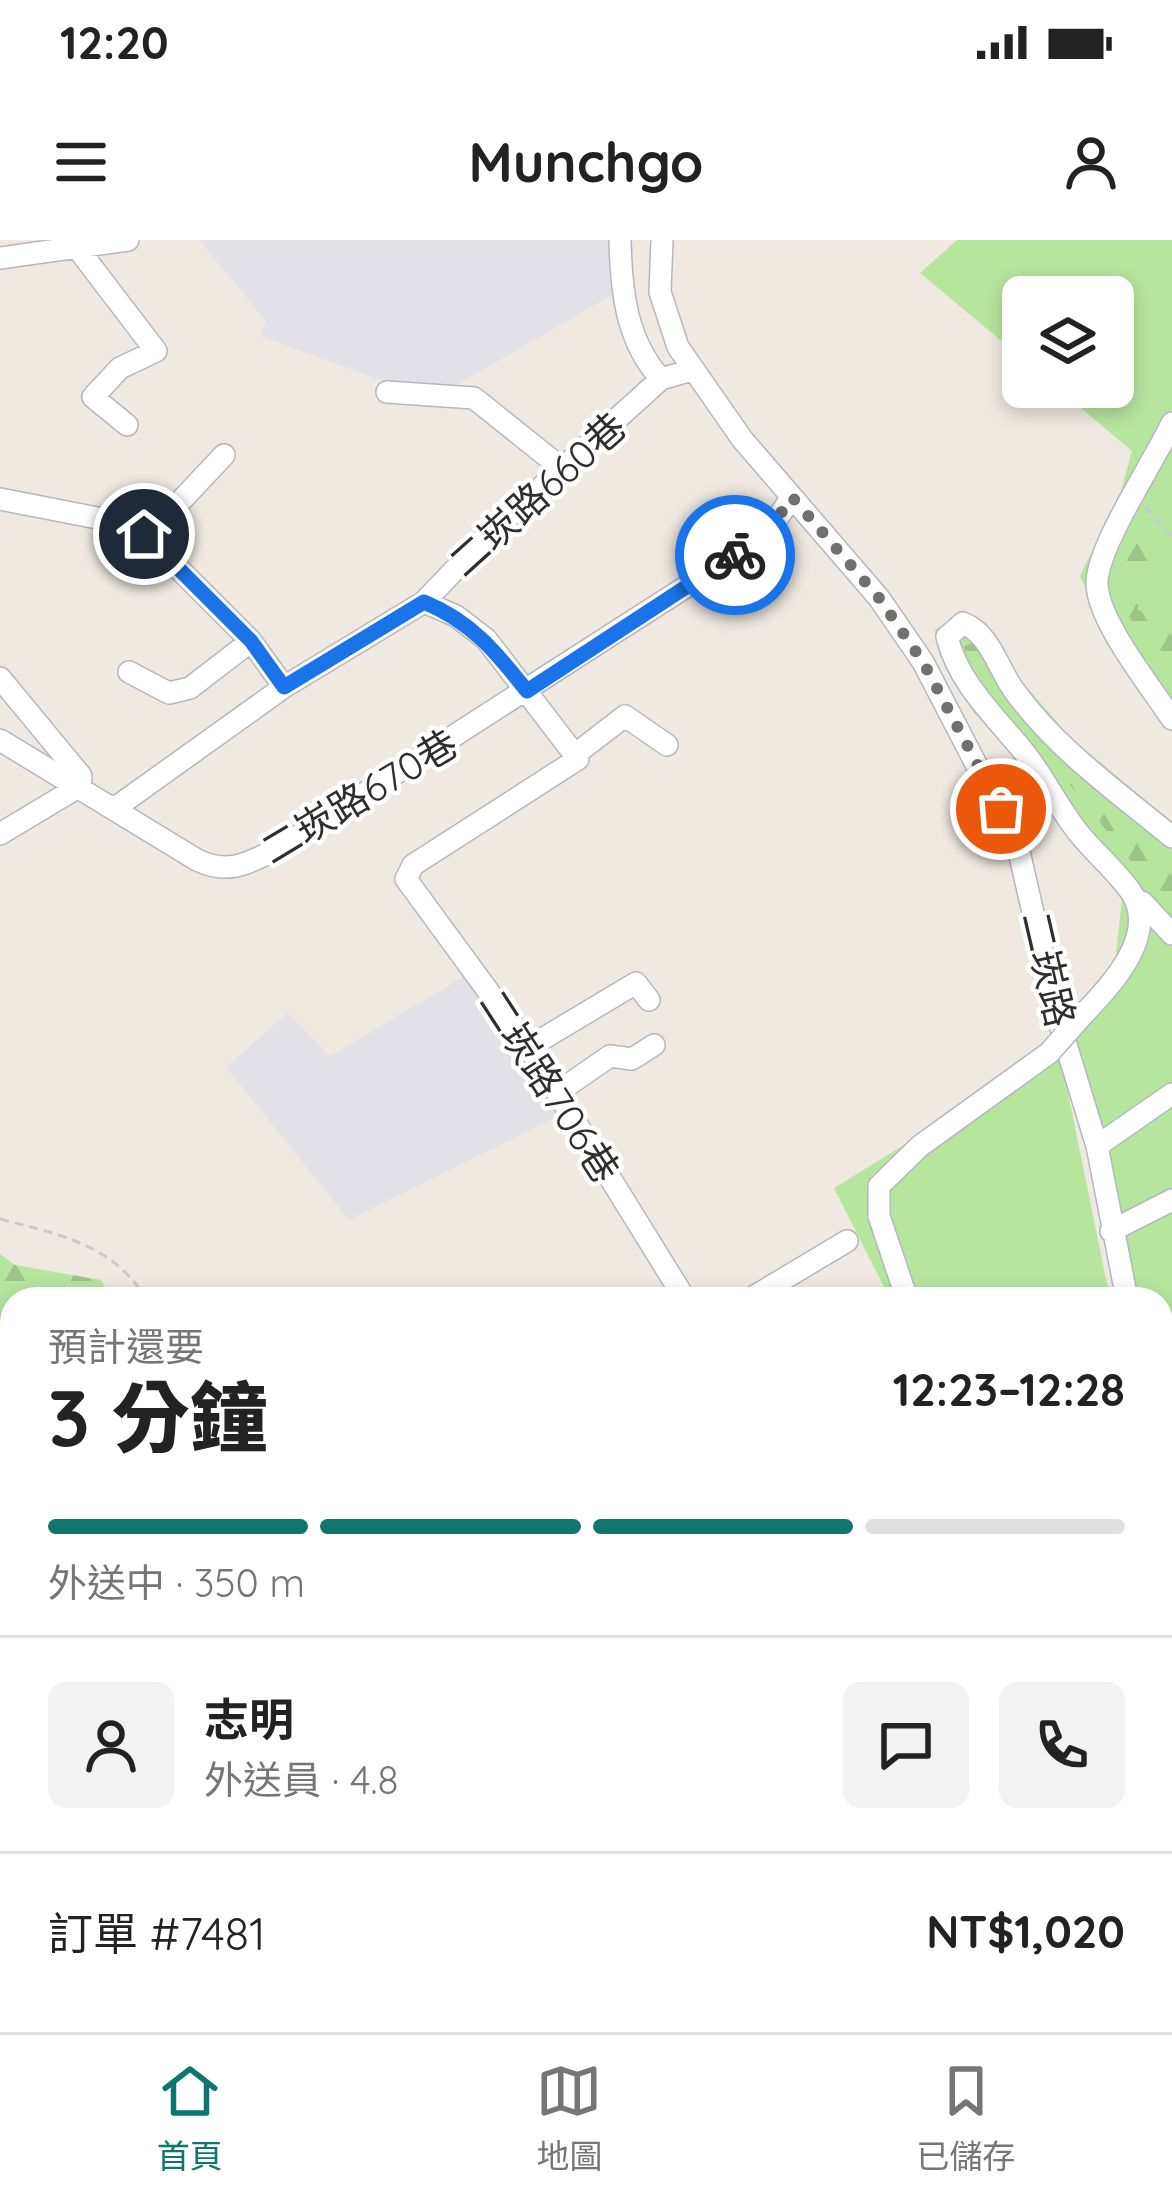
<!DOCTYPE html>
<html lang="zh-TW">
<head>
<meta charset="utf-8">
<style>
  :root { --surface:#fff; --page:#f2f2f2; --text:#222; --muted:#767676; --line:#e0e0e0; --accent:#0f766e }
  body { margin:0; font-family:Quicksand,"Noto Sans TC",sans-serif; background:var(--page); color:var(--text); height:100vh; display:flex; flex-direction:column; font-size:45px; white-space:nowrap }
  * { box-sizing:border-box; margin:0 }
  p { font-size:39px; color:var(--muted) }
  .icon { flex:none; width:66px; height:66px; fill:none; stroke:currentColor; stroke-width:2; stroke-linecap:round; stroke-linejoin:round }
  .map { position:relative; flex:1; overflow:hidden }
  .drawer { position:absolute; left:0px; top:1047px; width:1173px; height:747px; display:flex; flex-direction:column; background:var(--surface); border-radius:36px 36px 0 0; box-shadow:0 6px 18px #0003 }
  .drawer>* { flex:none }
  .buttons { position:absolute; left:1002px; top:36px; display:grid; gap:24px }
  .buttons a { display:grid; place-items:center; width:132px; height:132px; border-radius:18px; background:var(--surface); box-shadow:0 6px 18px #0003; font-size:60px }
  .pin { position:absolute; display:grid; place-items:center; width:102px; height:102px; color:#fff; margin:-51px; border:6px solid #fff; border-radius:50%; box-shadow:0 3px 12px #0007 }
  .courier { position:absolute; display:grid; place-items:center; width:120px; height:120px; margin:-60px; border:9px solid #1a73e8; border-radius:50%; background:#fff; color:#222; box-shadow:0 3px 15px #0007 }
  .headline em { font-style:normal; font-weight:800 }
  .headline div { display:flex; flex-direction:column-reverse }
  .headline { display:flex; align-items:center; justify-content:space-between; height:204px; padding:0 48px }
  h1 { font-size:78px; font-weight:800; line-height:90px }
  .bar { display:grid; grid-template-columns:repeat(4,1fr); gap:18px 12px; align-content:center; height:144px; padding:0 48px }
  .bar i { height:15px; border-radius:9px; background:var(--line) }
  .bar .selected { background:var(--accent) }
  .bar p { grid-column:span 4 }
  .line { display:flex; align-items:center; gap:30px; padding:0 48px; border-top:3px solid var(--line) }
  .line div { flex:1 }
  .round { display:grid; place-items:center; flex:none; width:126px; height:126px; border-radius:18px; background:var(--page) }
  .status { display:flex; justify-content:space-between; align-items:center; height:84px; padding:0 60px; background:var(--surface); direction:ltr }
  .status svg { height:33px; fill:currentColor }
  header { display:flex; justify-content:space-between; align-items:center; height:156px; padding:0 48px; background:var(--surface); font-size:54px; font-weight:800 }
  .dock { display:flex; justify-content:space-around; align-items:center; height:168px; border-top:3px solid var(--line); background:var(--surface); font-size:33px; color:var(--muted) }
  .dock a { display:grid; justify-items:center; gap:6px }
  .dock .selected { color:var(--accent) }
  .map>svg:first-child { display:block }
  .industrial { fill:#e3e1e8 }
  .grass { fill:#b6e59e }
  .forest { fill:url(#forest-firs) }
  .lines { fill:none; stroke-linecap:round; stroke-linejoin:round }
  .minor-casing { stroke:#b4b7c1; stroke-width:24 }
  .path { stroke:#c9c9c9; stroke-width:3; stroke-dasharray:9 6; stroke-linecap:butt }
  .minor { stroke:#fff; stroke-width:21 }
  .minor-bridge-casing { stroke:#b4b7c1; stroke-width:24; stroke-linecap:butt }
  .minor-bridge { stroke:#fff; stroke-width:21 }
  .done { stroke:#726f6d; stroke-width:12; stroke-dasharray:0 21.6 }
  .route { stroke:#1a73e8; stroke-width:15 }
  .labels { text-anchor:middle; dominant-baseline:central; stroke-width:9; stroke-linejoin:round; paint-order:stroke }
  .street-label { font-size:39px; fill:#2e2e2e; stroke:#fff }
</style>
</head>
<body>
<div class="status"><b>12:20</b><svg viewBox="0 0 49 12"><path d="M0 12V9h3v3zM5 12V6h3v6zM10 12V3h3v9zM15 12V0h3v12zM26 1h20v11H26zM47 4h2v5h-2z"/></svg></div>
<header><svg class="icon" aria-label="menu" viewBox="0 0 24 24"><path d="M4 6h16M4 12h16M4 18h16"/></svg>Munchgo<svg class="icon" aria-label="person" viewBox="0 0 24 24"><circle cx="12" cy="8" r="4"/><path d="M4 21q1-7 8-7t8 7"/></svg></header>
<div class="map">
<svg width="1172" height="1792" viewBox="0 0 1172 1792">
  <defs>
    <pattern id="forest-firs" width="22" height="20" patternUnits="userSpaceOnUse" patternTransform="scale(3)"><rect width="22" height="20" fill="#b6e59e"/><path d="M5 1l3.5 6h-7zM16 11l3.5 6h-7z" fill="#9dc588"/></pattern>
  </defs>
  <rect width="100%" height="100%" fill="#efe9e1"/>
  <path class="industrial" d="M199,0H621L619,51L432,159L260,96L266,81Z
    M465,736L517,799L560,875L349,980L226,827L288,773L330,816Z"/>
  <path class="grass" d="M957,0H1172V492L1105,391L1080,336L1121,251L1132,211L1056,147H1113V57H1023V119L920,33Z
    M962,372L986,383L1022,442L1071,498L1172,582V1134L1161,1115V1059H1139L1084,826L1067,848L1110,1059H890L834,948L935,886L1053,801L1115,724L1122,659L1069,596L1012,509L974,473L940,416L935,390Z
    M1161,1169L1172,1179V1441H1161Z"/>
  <path class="forest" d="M1172,296L1137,369L1166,388L1172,382V450L1112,347L1125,305Z
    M977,401L1051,511L1172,614V673L976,426L963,407Z
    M0,1014L15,1025L101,1040L112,1059H12V1305L0,1306Z"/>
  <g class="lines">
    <g class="minor-casing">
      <path id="minor" d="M620,0C621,50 626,101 661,139L692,130
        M662,0L660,52L678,107L742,199L879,358L923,422L1017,603L1056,772L1097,906L1127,1059
        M75,5L156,111L120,128L93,157L127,185
        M0,18L128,0
        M387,152L474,158L564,230
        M1172,183C1154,222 1098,305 1097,342C1096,379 1151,447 1172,479
        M0,259L128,284L144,294L251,401L284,447
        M128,284L176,266L224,215
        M424,362L456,376L486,399L578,519L413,625L406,639L529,807L685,1059
        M129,432L169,453L190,448L251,401
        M0,438L81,536L80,546L0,594
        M0,500L197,620C230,636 250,622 281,607L765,296L792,257
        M577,513L625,476L667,505
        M115,568L284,447L424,362L482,301L661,139
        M1142,662L1172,694
        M1079,779C1106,750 1161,697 1131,652C1117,632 1097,615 1081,596C1059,570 1045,538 1024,512C994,475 959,444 947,397L963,383C990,394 997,426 1013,449C1055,508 1116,551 1172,597
        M529,807L636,743L649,760
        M558,852L610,816L632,819L654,805
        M1097,906L1172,854
        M1111,991L1172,960
        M750,1059L847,1001
        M907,1059L879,976V946L920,906L1049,813
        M1161,1150L1172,1167
        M1161,1356L1172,1355
        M1161,1483H1172
        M0,1520L12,1522
        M0,1641L12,1604
        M1161,1715L1172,1719
        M318,1792L319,1782
        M568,1792L572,1782"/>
    </g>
    <path class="path" d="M1145,267L1172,297
      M0,979C57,994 114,1004 146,1059"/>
    <use href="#minor" class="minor"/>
    <g class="minor-bridge-casing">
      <path id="minor-bridge" d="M1049,813L1079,779"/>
    </g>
    <use href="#minor-bridge" class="minor-bridge"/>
  </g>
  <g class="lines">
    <path class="done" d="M735,315L765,296L792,257L879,358L923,422L1001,569"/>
    <path class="route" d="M144,294L251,401L284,447L424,362C472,382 496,412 527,451L735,315"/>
  </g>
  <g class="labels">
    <g class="street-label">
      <text transform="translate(537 254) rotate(-42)">二崁路660巷</text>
      <text transform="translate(359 556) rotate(-31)">二崁路670巷</text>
      <text transform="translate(1049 729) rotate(77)">二崁路</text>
      <text transform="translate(550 846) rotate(57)">二崁路706巷</text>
    </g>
  </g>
</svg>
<div class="buttons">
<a><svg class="icon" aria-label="layers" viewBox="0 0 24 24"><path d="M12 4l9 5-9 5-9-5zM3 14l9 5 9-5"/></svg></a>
</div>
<div class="pin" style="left:1001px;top:569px;background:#ea580c"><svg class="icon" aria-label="bag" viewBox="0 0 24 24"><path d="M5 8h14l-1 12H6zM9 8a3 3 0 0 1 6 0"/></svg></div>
<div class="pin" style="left:144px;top:294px;background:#1f2937"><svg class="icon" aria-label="home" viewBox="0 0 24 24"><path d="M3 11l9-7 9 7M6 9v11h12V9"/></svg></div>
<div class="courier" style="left:735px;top:315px"><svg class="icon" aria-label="bike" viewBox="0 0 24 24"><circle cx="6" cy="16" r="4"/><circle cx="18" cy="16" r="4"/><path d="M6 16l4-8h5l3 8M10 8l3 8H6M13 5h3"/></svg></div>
<section class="drawer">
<div class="headline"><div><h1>3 分鐘</h1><p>預計還要</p></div><em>12:23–12:28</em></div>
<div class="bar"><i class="selected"></i><i class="selected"></i><i class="selected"></i><i></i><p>外送中 · 350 m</p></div>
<div class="line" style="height:216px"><a class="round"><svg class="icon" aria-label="person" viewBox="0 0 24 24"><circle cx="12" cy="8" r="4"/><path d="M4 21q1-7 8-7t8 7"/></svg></a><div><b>志明</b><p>外送員 · 4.8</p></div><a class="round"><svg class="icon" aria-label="chat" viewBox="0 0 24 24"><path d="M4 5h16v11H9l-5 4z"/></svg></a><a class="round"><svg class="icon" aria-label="phone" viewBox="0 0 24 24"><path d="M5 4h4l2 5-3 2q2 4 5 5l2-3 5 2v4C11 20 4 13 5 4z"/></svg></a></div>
<div class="line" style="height:156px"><div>訂單 #7481</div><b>NT$1,020</b></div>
</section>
</div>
<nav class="dock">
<a class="selected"><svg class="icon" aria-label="home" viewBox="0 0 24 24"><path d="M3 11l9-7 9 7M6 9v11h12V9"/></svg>首頁</a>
<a><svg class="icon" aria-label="map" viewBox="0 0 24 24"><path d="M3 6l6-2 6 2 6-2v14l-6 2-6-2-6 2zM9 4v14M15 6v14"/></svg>地圖</a>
<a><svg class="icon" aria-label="saved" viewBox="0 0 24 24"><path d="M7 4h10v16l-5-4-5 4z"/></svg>已儲存</a>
</nav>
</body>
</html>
